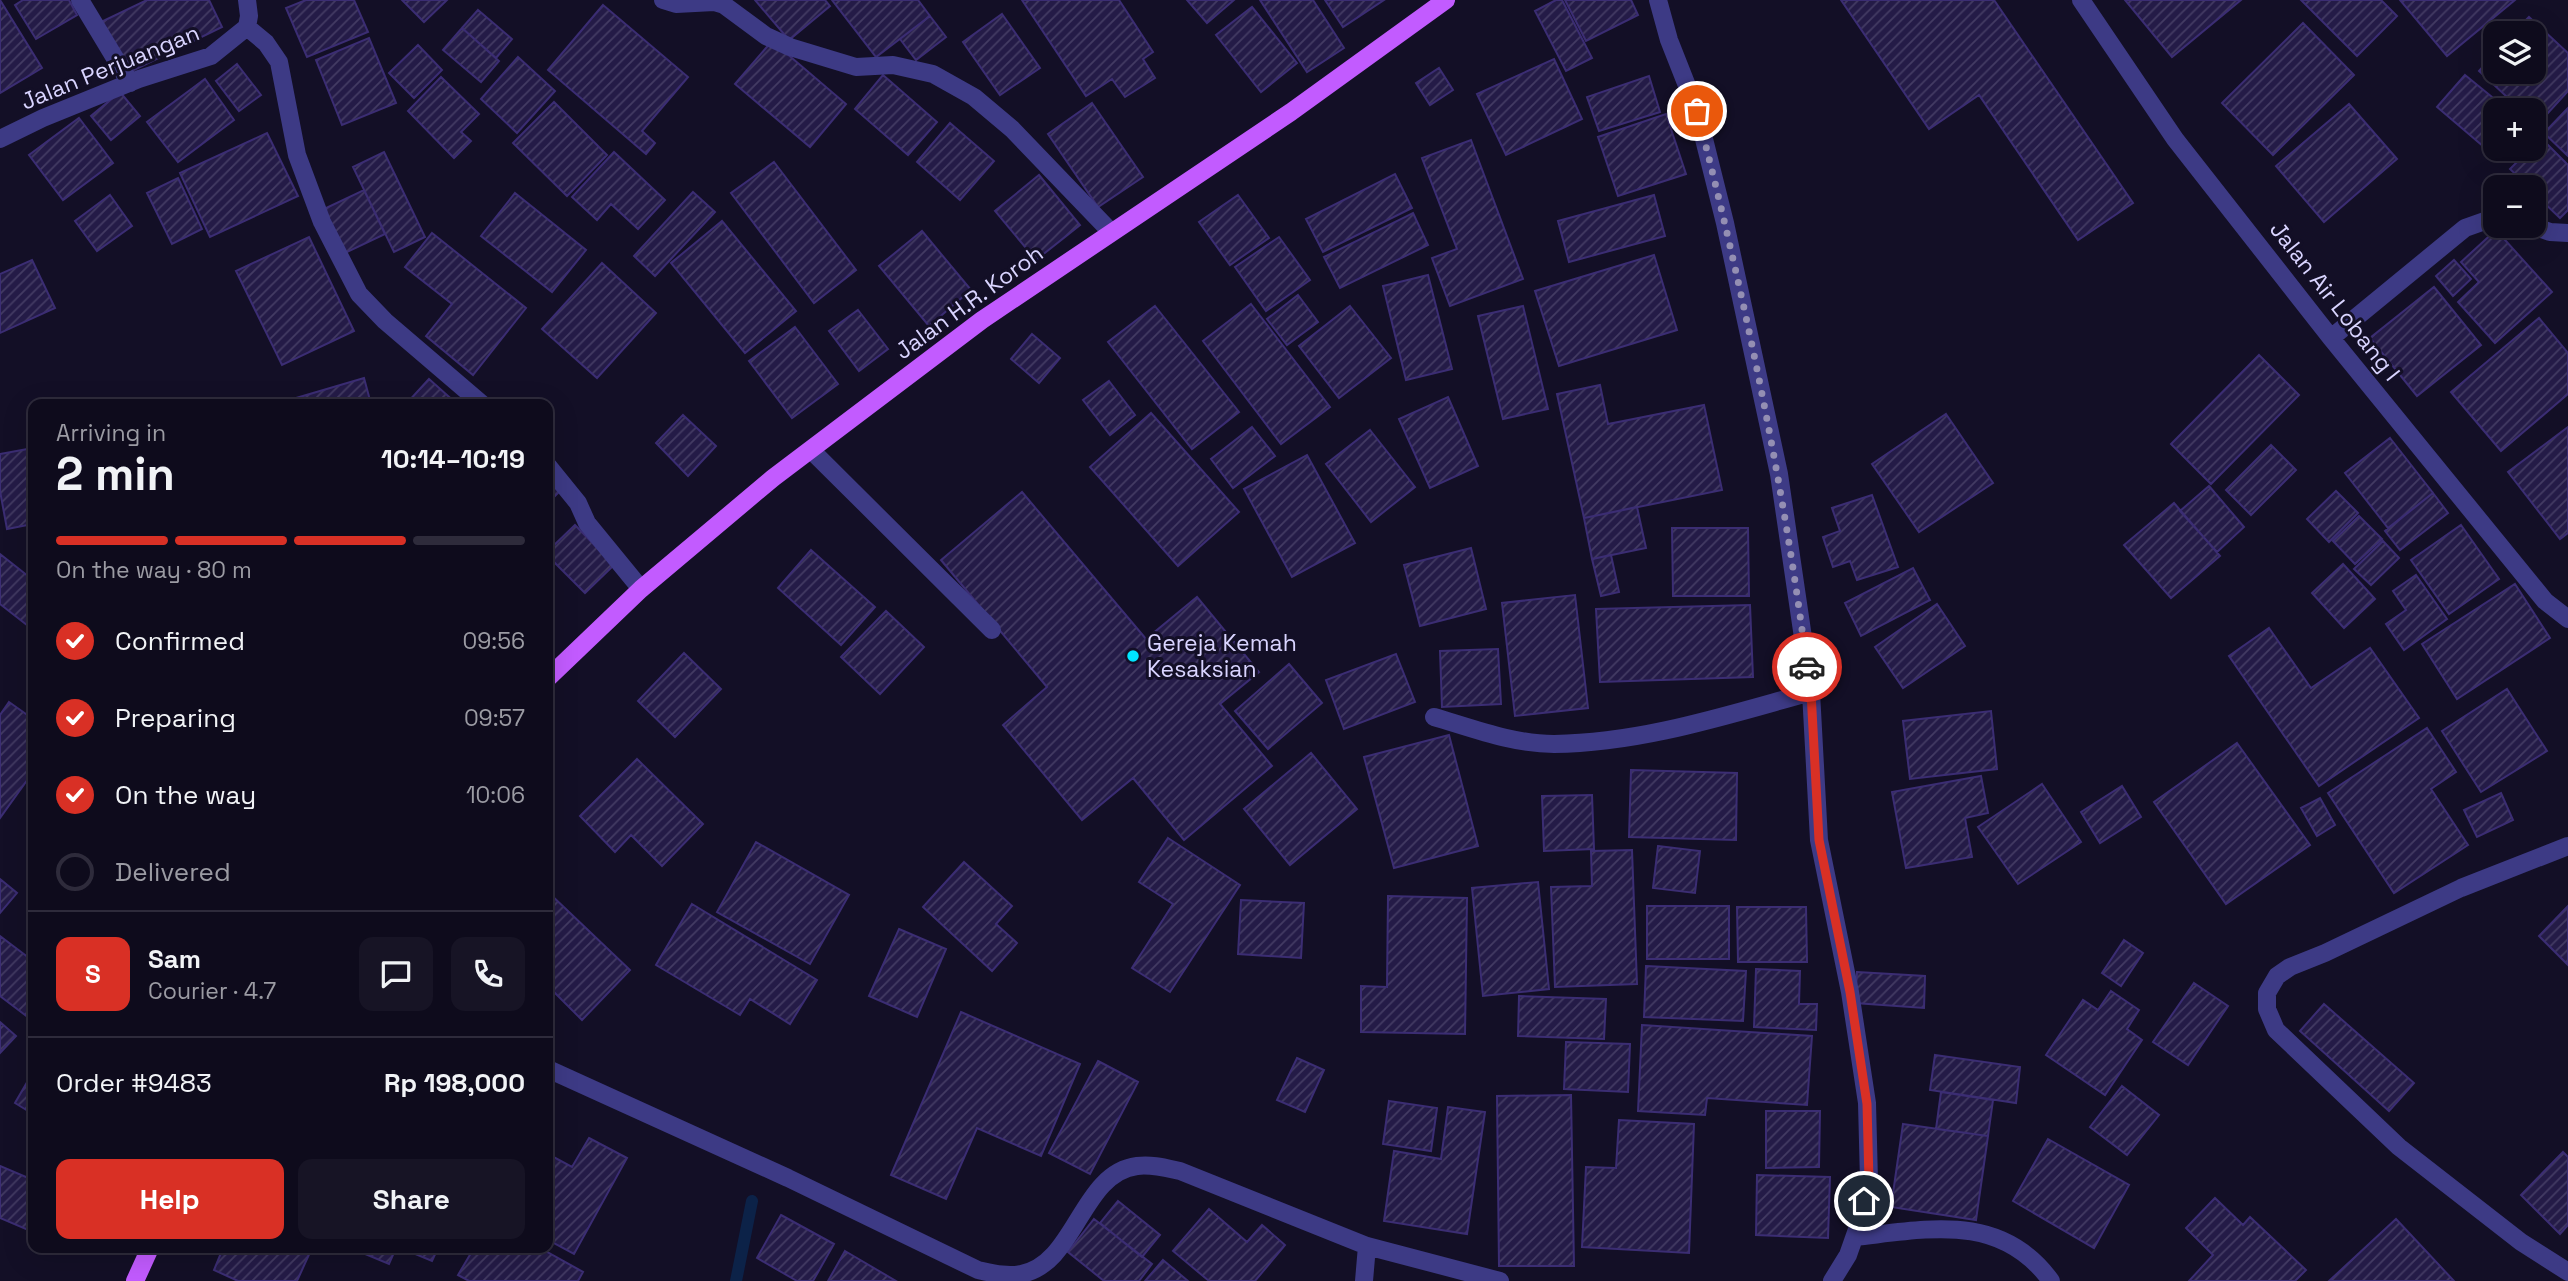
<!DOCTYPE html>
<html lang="en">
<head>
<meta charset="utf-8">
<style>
  :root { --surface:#0e0b1c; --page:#171425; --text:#f1f3f6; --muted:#9b9ba3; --line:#2e2b3b; --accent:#d93025 }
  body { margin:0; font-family:"Space Grotesk",sans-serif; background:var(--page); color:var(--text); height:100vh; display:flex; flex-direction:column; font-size:26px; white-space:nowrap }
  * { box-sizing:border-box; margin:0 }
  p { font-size:23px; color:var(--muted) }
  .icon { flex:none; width:38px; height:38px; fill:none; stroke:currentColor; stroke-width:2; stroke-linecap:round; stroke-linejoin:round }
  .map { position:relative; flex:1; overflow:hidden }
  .drawer { position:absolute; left:28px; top:399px; width:525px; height:854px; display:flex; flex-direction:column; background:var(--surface); border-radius:14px; box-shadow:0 7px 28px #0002,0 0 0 2px var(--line) }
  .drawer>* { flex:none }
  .buttons { position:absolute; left:2483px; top:21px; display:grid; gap:14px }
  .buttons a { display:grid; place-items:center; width:63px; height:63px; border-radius:14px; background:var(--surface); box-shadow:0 7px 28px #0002,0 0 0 2px var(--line); font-size:35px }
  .pin { position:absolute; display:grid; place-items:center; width:60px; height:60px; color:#fff; margin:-30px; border:4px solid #fff; border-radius:50%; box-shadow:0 2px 7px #0007 }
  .courier { position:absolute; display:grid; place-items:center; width:70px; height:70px; margin:-35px; border:5px solid #d93025; border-radius:50%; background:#fff; color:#222; box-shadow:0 2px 9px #0007 }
  .overview em { font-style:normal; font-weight:600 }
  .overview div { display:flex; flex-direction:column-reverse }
  .overview { display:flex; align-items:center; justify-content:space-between; height:119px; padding:0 28px }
  h1 { font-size:46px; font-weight:600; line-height:52px }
  .bar { display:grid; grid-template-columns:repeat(4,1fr); gap:10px 7px; align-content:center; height:84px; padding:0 28px }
  .bar i { height:9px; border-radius:5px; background:var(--line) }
  .bar .on { background:var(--accent) }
  .bar p { grid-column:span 4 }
  .line { display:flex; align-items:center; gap:18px; padding:0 28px; border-top:2px solid var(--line) }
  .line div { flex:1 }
  .round { display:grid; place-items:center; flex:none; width:74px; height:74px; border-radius:14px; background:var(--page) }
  ol { padding:0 28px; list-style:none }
  li { display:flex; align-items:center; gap:21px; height:77px }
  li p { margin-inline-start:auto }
  li .icon { padding:7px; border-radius:50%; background:var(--accent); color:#fff; stroke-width:4 }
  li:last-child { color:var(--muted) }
  li i { width:38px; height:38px; border:4px solid var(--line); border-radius:50% }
  .button { display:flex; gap:14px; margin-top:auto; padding:14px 28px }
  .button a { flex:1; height:80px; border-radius:14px; background:var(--accent); color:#fff; font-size:28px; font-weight:600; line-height:80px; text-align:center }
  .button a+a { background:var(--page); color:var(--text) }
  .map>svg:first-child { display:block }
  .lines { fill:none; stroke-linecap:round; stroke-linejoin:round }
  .stream { stroke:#0c2248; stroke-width:12 }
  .building { fill:url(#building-hatch); stroke:#3b2d73; stroke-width:2 }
  .minor { stroke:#3d3a85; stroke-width:18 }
  .major { stroke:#c25bff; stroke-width:18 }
  .done { stroke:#948fb3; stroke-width:7; stroke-dasharray:0 12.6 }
  .route { stroke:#d93025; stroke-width:9 }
  .poi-dot { fill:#00e5ff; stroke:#130f26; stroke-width:2.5 }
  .labels { text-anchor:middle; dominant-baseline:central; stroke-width:6; stroke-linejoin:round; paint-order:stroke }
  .street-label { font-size:23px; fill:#d9d4ff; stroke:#130f26 }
  .poi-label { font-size:23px; fill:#d9d4ff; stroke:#130f26; text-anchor:start }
</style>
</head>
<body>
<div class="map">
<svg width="2568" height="1281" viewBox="0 0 2568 1281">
  <defs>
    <pattern id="building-hatch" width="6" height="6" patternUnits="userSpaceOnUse" patternTransform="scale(1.75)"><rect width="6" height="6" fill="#241b47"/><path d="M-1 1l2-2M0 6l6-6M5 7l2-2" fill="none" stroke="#433b63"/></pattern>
  </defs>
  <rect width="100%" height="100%" fill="#130f26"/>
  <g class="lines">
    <path class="stream" d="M736,1281L752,1201"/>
  </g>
  <path class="building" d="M0,0L42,68L0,93Z
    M23,0H69L77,15L36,39L15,5Z
    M147,0H209L222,27L126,74L101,22Z
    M306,0H354L368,32L307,57L286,8Z
    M402,0H447L424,22Z
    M755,0H825L830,6L789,40Z
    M832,0H918L930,16L876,57Z
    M1022,0H1119L1153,52L1143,59L1155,78L1125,97L1112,79L1086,96Z
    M1187,0H1234L1207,23Z
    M1260,0H1313L1344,48L1307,72Z
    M1325,0H1384L1343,27Z
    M1556,0H1562L1592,58L1566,71L1535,11Z
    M1565,0H1631L1638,15L1586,41Z
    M1841,0H1994L2133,203L2078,240L1979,95L1929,129Z
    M2125,0H2241L2172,57Z
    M2301,0H2381L2397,16L2357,56Z
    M2400,0H2515L2447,56Z
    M603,5L688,77L642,131L655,143L646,154L548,70Z
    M1252,7L1297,63L1261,92L1216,35Z
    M478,10L512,39L496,58L462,28Z
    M1002,14L1040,68L1000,95L963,42Z
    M930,16L946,37L916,60L900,39Z
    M2529,17L2568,53V91L2537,125L2534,122V110H2521L2479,71L2496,52V72H2534V33H2513Z
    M2303,23L2354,75L2273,155L2222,103Z
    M462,28L499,61L481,82L443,50Z
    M369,38L396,103L342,125L316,60Z
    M772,41L846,104L810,147L735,84Z
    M418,45L442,70L414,98L389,73Z
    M518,57L555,91L517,133L481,99Z
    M1554,59L1582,119L1506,155L1477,94Z
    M237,64L261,95L239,111L216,81Z
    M1439,68L1453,90L1430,105L1416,83Z
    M883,75L937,122L908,155L855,109Z
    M2465,75L2508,110H2496V149H2505L2497,158L2437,107Z
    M1649,76L1660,112L1599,131L1587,97Z
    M441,77L479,114L461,132L471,141L454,158L408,111Z
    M205,79L234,120L178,162L147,122Z
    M120,92L140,116L111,140L91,116Z
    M554,102L607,155L567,196L513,143Z
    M1092,103L1143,177L1098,207L1048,134Z
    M2349,104L2397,159L2324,222L2276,166Z
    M2568,108V156L2544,133Z
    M1666,114L1686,174L1618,196L1598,137Z
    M79,118L113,163L63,200L29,155Z
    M950,123L994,161L960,200L917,162Z
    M267,133L298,196L210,237L180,173Z
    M2541,138L2568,165V210L2560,218L2534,193V187H2529L2510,169L2530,149H2534V145Z
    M1471,140L1523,279L1450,306L1432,258L1457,249L1422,158Z
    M384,152L425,237L394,252L353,167Z
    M614,152L665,200L638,229L611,204L597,220L572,197Z
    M774,162L856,270L814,303L731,193Z
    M1395,174L1412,208L1323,252L1306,219Z
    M1039,175L1080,225L1036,260L995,211Z
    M178,178L202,229L172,244L147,193Z
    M364,190L385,234L345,253L324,209Z
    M693,192L715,212L655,276L634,256Z
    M515,193L586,250L552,292L481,236Z
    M110,195L132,226L97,251L75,221Z
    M1238,195L1269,238L1230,265L1199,222Z
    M1654,195L1665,236L1569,262L1558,221Z
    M1413,213L1428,245L1340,288L1324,257Z
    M722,221L796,311L745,353L671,263Z
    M2496,230L2552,292L2495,343L2458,302L2479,282L2461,262Z
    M922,231L971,290L929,326L879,266Z
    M432,233L526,308L473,375L426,336L452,304L405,267Z
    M309,237L354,331L282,365L236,271Z
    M1279,237L1310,280L1266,311L1235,267Z
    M1654,255L1677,330L1559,366L1535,291Z
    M32,260L55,308L0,333V274Z
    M2454,260L2471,279L2453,296L2436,276Z
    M602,263L656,313L597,378L542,329Z
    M1428,275L1452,369L1406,380L1383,286Z
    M2434,287L2481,345L2417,396L2370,338Z
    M1298,295L1318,322L1287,345L1267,319Z
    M1251,304L1330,407L1281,444L1203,341Z
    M1155,306L1239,412L1192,449L1108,342Z
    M1350,306L1391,358L1339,398L1299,346Z
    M1523,306L1548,409L1503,419L1478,316Z
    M858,310L888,349L859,371L829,331Z
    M2539,318L2568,353V394L2501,451L2451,392Z
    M795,327L838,384L792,418L749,361Z
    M1032,334L1060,358L1039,383L1011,359Z
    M2259,355L2299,395L2211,484L2171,444Z
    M364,378L371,404H287L286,401Z
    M429,379L457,404H406Z
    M1109,381L1135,415L1110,435L1083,400Z
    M1600,385L1608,424L1704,405L1722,490L1584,518L1557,394Z
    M1448,397L1478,466L1430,488L1399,419Z
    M1151,413L1239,512L1178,566L1090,467Z
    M1946,414L1993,483L1919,532L1872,464Z
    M683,415L716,446L688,476L656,443Z
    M1252,427L1275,456L1233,488L1211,459Z
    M2568,427V533L2560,539L2508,472Z
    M1370,430L1415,487L1371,522L1326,464Z
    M2390,438L2433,493L2388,528L2345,473Z
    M2271,445L2296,470L2251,515L2226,490Z
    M33,448V524L7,529L0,491V454Z
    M1307,455L1355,543L1292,577L1244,489Z
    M548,474L562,489L548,503Z
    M2209,486L2244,527L2217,552L2180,511Z
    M2336,491L2358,513L2329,542L2307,519Z
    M1022,492L1146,639L1197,597L1259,672L1220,704L1272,766L1184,840L1133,778L1082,820L1003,725L1047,687L941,560Z
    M2433,493L2448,513L2400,550L2385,531Z
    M1872,495L1898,567L1857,580L1850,561L1833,567L1823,537L1840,531L1832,508Z
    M2174,503L2220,556L2171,598L2124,545Z
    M1637,507L1646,548L1592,559L1584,518Z
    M2359,516L2382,539L2355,564L2333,541Z
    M575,525L614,565L585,593L548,556V551Z
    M2461,525L2499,579L2449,614L2411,560Z
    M1672,528H1748L1749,596H1673Z
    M2383,541L2399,558L2371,585L2354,569Z
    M1471,548L1486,609L1420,626L1404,565Z
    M811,550L875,607L841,645L778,588Z
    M0,554L33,580L32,629L0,604Z
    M1611,555L1619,592L1601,596L1592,559Z
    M2343,564L2375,599L2344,628L2312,593Z
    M1913,568L1930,600L1861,636L1845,603Z
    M2416,575L2447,619L2404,650L2386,624L2406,610L2393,591Z
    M2515,584L2550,638L2457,699L2422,644Z
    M1575,595L1588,708L1515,716L1502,603Z
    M1937,604L1965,646L1903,688L1875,647Z
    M1750,605L1753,677L1600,682L1596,609Z
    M886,611L924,647L880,694L841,657Z
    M2269,628L2311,688L2370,648L2419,718L2319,786L2229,656Z
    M1498,649L1501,704L1442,707L1440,651Z
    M684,653L721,689L675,737L638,701Z
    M1396,654L1415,702L1344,729L1326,680Z
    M1289,664L1322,703L1268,749L1235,711Z
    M2507,689L2547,751L2481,792L2442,731Z
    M9,702L33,719V772L0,818V715Z
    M1991,711L1997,769L1910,779L1903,721Z
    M2427,728L2456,772L2431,789L2468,845L2394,893L2328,793Z
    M1449,735L1478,846L1394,868L1364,757Z
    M2237,743L2310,845L2226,904L2154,802Z
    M1311,753L1357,809L1290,865L1244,809Z
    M637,759L703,824L662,866L631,835L615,852L580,816Z
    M1631,770L1737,773L1736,840L1629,837Z
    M1981,776L1988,813L1965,818L1972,857L1906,868L1892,792Z
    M2042,784L2081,842L2018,884L1978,827Z
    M2122,786L2141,817L2100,843L2081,812Z
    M2501,793L2513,820L2477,837L2464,810Z
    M1592,795L1594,849L1544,851L1542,796Z
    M2320,798L2335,825L2317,836L2301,808Z
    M1168,838L1240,885L1170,992L1132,968L1173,904L1139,882Z
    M756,842L849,895L810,964L717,912Z
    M1658,846L1700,851L1695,893L1653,888Z
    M1632,850L1637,984L1555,987L1551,887L1592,886L1591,851Z
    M964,862L1012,906L996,924L1017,943L992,971L923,907Z
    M0,879L17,893L0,913Z
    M1538,882L1549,989L1483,996L1472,888Z
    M548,892L630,970L582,1020L548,986Z
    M1388,896L1467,898L1465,1034L1361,1032V986L1387,987Z
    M1241,900L1304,903L1301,958L1238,954Z
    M692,904L817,980L790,1024L750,999L740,1015L656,965Z
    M1647,906H1729V959H1647Z
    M2568,906V965L2539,936Z
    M1737,907H1806L1807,962H1738Z
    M899,929L946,949L917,1017L869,996Z
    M0,936L33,961V1021L0,996Z
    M2124,940L2143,953L2121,986L2102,973Z
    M1646,966L1746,971L1743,1021L1644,1017Z
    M1756,969L1800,971L1799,1004H1817L1816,1030L1754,1027Z
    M1857,972L1925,976L1924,1008L1855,1003Z
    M2194,983L2228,1006L2188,1065L2153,1042Z
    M2111,991L2139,1010L2127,1029L2142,1040L2105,1095L2046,1055L2083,1000L2098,1010Z
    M1519,996L1606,999L1604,1039L1518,1036Z
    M2324,1004L2414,1083L2389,1111L2300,1031Z
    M961,1012L1080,1064L1041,1156L977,1128L946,1199L891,1175Z
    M0,1022L16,1036L0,1053Z
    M1642,1025L1812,1036L1807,1105L1707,1098L1705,1115L1638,1111Z
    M1566,1042L1630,1044L1628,1092L1564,1089Z
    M1935,1055L2020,1067L2016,1103L1930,1090Z
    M1297,1058L1324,1070L1305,1112L1277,1100Z
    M1098,1061L1138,1082L1090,1174L1049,1153Z
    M33,1072V1114L15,1103Z
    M2122,1086L2159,1115L2127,1155L2090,1127Z
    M1941,1092L1993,1100L1988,1136L1936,1129Z
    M1571,1095L1574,1266H1499L1497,1096Z
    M1389,1101L1437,1108L1431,1151L1383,1144Z
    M1448,1107L1485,1112L1467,1234L1384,1221L1394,1151L1441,1159Z
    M1766,1111H1820L1819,1167L1766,1168Z
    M1619,1120L1694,1124L1689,1253L1582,1247L1586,1167L1616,1168Z
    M1903,1124L1988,1136L1976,1220L1891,1207Z
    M589,1138L627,1158L574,1254L548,1240V1154L572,1167Z
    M2048,1139L2129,1185L2094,1248L2013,1201Z
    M2563,1152L2568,1157V1225L2560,1234L2521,1195Z
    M0,1166L33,1180V1232L0,1218Z
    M1757,1175L1830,1177L1828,1238L1756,1235Z
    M2215,1198L2243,1225L2250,1217L2306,1270L2295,1281H2189L2213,1255L2186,1228Z
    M1118,1201L1160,1235L1142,1257L1100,1223Z
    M1209,1209L1247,1242L1262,1225L1285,1245L1255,1281H1209L1173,1251Z
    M781,1215L834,1244L813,1281H797L757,1258Z
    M1094,1219L1152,1264L1139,1281H1104L1068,1252Z
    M2396,1219L2454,1281H2329Z
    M223,1248H312L297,1281H238L214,1270Z
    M360,1248H396L389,1264L358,1251Z
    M401,1248H438L432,1261Z
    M474,1248H540L583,1272L578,1281H469L458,1275Z
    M845,1251L896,1281H828Z
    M1163,1260L1188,1281H1145Z"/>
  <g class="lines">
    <path class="minor" d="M80,0L130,83
      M663,0L676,4L714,2L724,5L766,36L790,47L856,67L893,65L933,74L974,97L1012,129L1111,232
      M1658,0L1669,40L1697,111L1725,223L1779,474L1811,692L1819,840L1850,992L1867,1103L1869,1181L1860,1221L1848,1255L1832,1281
      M2081,0L2175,139L2331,338L2545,601L2568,619
      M247,27L266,43L279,62L297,155L322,222L359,294L385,321L482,404
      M0,139L43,118L139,79L211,56L247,27L249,16L247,0
      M2533,226L2550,232L2568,233
      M2331,338L2465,228L2496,217
      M811,450L992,630
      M548,466L578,503L587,523L641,589
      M1434,717C1472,728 1513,744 1554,744C1642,743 1727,715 1811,692
      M2568,846L2461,888L2325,953L2290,967L2277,976L2267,993V1009L2276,1030L2399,1147L2521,1242L2568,1272
      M548,1069L788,1178L978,1270C992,1273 1007,1277 1021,1274C1076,1264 1081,1173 1137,1166C1152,1164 1166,1168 1180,1171L1367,1246L1500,1281
      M1855,1237C1928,1229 2001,1212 2051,1281
      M1364,1281L1367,1246"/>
    <path class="major" d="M548,678L641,589L773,478L982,320L1291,112L1446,0
      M135,1281L150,1248"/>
  </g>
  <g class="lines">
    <path class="done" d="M1697,111C1744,294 1783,479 1807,667"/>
    <path class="route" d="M1807,667L1811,692L1819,840L1850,992L1867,1104L1869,1181L1864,1201"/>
  </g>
  <circle class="poi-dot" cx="1133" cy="656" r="7"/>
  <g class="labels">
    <g class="street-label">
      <text transform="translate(110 67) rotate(-22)">Jalan Perjuangan</text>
      <text transform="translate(2335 301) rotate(52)">Jalan Air Lobang I</text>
      <text transform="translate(969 302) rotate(-36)">Jalan H.R. Koroh</text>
    </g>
    <g class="poi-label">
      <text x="1147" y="643">Gereja Kemah<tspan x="1147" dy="26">Kesaksian</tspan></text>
    </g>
  </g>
</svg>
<div class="buttons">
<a><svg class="icon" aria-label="layers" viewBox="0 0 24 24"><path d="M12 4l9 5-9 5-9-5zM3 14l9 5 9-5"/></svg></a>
<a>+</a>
<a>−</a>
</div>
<div class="pin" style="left:1697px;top:111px;background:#ea580c"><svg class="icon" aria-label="bag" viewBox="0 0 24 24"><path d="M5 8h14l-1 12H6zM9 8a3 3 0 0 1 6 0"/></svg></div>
<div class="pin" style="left:1864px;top:1201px;background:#1f2937"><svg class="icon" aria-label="home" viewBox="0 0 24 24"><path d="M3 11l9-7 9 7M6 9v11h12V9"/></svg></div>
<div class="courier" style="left:1807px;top:667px"><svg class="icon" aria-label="car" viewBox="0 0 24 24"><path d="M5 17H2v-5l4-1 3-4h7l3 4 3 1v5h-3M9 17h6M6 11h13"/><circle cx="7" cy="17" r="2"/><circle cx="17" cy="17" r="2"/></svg></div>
<section class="drawer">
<div class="overview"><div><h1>2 min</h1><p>Arriving in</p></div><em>10:14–10:19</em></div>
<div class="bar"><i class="on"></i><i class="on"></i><i class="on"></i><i></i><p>On the way · 80 m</p></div>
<ol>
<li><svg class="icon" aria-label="check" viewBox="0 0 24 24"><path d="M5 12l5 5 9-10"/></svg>Confirmed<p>09:56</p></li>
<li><svg class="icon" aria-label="check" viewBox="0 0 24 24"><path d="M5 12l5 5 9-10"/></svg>Preparing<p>09:57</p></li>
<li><svg class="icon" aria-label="check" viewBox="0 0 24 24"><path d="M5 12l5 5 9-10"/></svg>On the way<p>10:06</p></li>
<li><i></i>Delivered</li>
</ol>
<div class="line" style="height:126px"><b class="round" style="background:var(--accent);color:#fff">S</b><div><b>Sam</b><p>Courier · 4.7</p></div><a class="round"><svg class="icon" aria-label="chat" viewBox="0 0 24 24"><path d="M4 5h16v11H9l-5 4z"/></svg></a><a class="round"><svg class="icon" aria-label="phone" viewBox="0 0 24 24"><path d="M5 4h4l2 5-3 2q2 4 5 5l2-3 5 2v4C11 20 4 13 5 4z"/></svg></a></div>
<div class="line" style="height:91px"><div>Order #9483</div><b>Rp 198,000</b></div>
<div class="button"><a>Help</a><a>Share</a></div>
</section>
</div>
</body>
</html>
